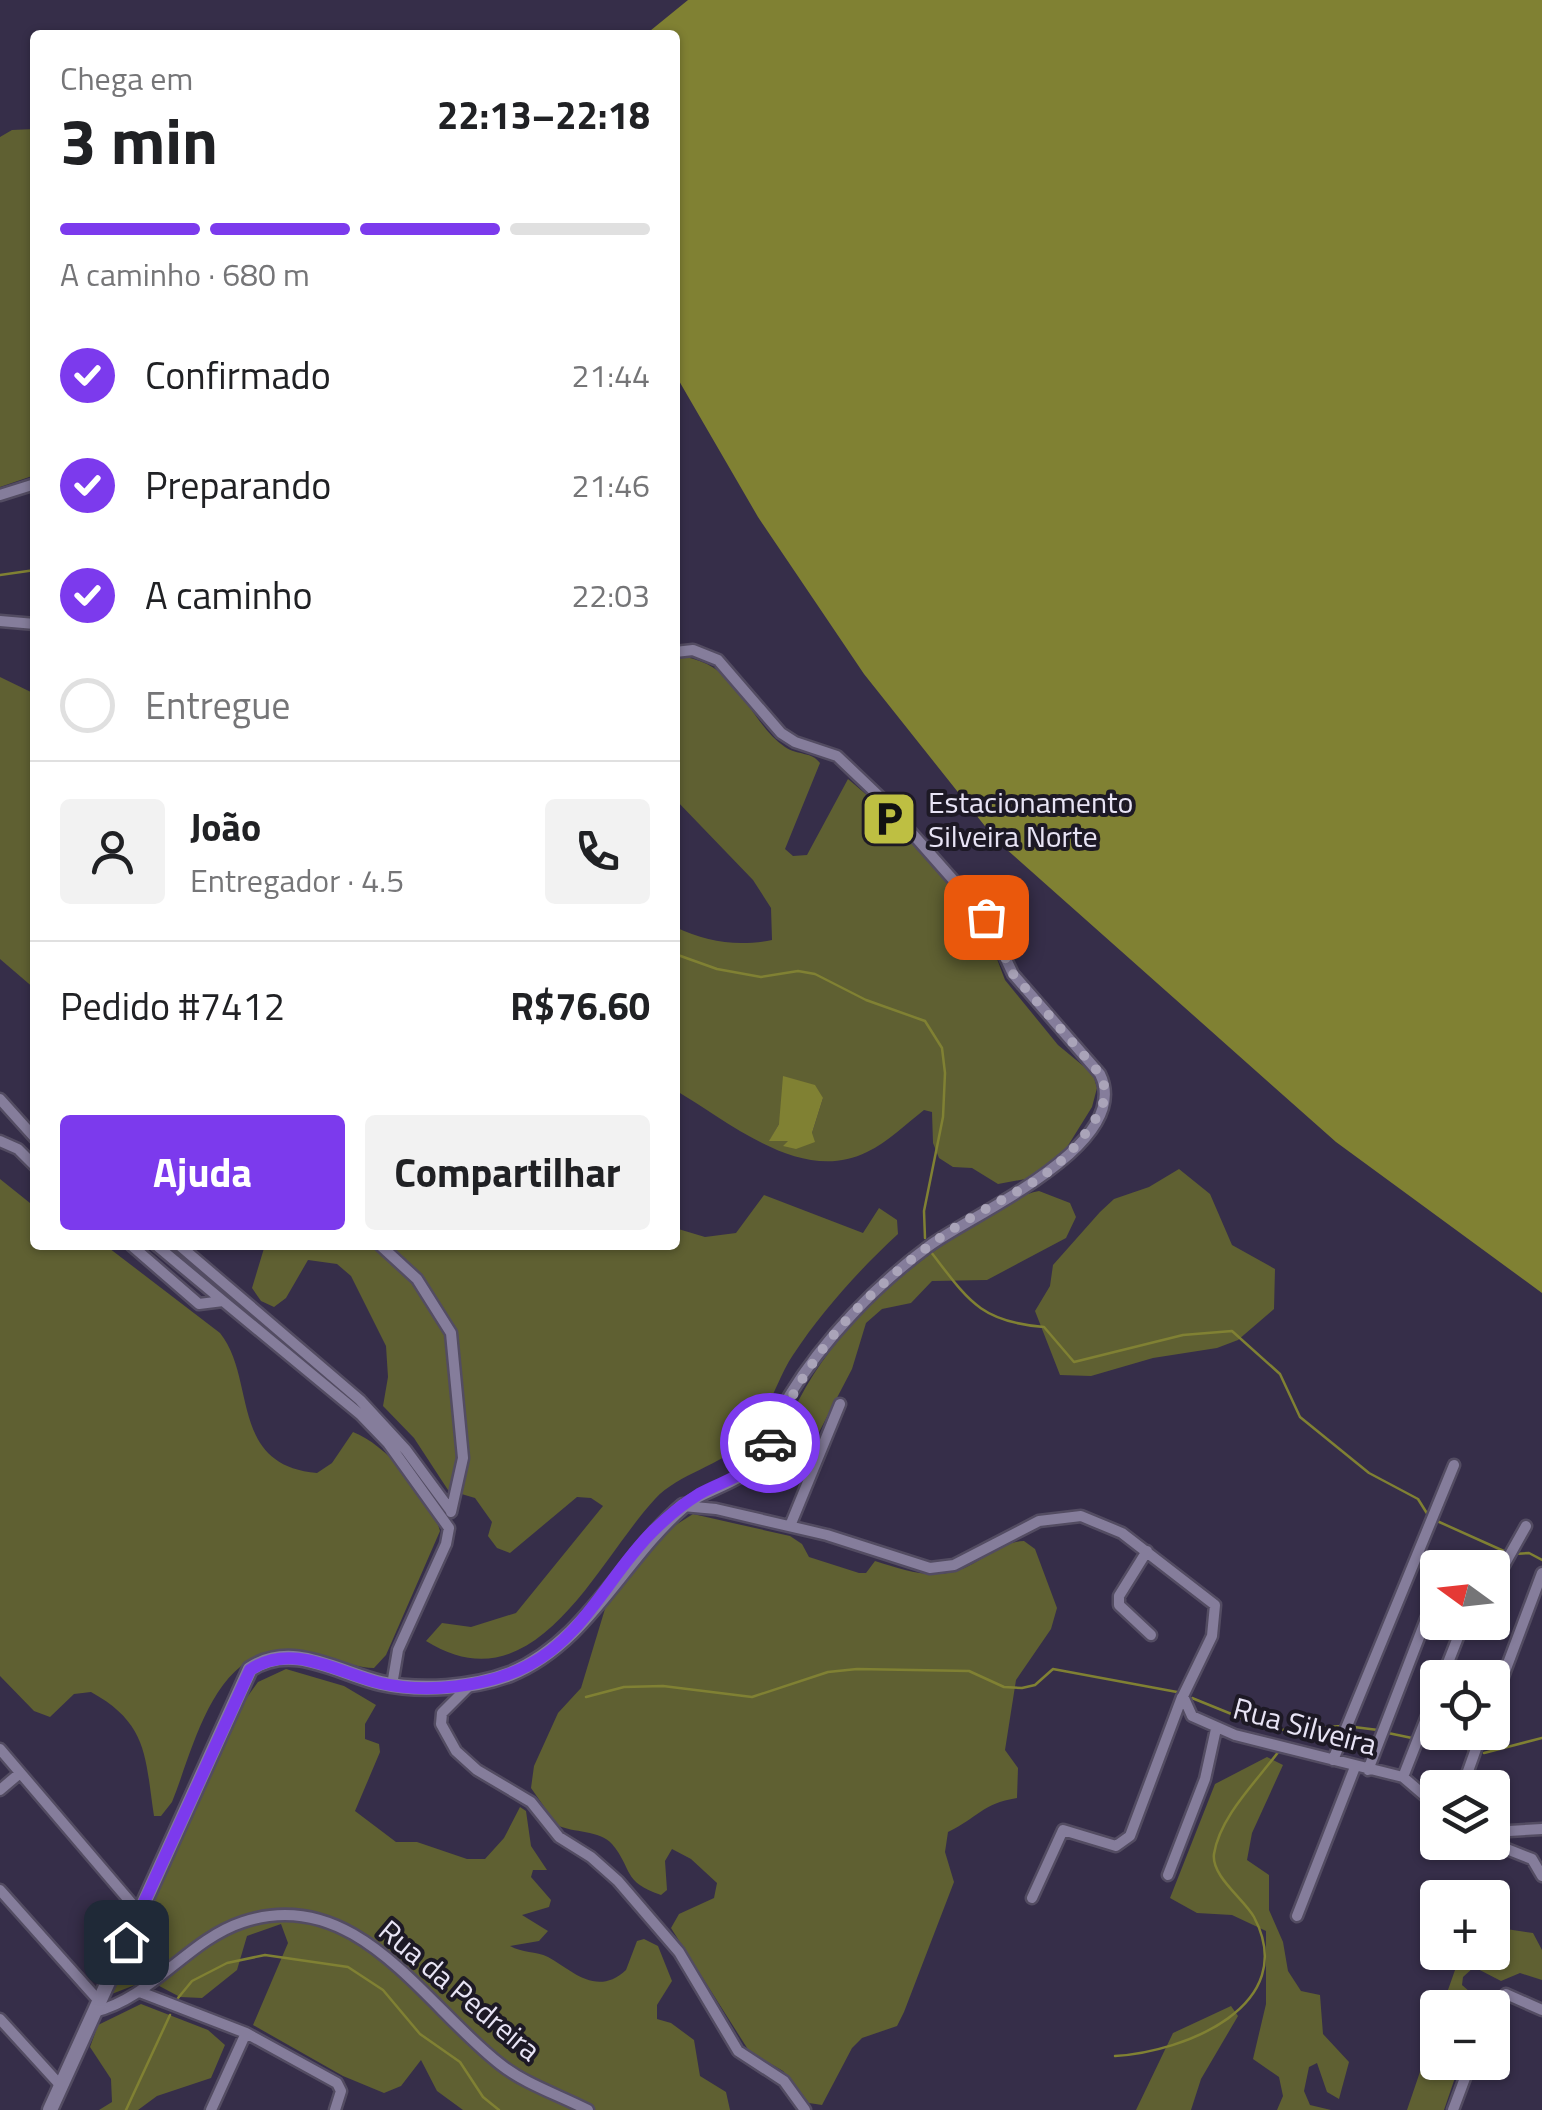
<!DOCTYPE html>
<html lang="pt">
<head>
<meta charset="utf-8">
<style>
  :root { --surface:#fff; --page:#f2f2f2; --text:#202124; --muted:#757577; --line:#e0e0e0; --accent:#7c3aed }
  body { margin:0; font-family:"Titillium Web",sans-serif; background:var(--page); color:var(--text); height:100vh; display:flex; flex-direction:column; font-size:38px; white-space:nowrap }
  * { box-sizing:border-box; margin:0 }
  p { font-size:32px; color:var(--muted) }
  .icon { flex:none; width:55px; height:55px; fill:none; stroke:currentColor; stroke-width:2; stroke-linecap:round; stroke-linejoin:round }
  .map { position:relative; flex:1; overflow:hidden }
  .panel { position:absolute; left:30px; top:30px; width:650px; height:1220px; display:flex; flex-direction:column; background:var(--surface); border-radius:10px; box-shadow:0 2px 8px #0004 }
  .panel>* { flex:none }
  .needle { width:65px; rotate:285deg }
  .controls { position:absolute; left:1420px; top:1550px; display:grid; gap:20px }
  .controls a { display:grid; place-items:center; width:90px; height:90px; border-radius:10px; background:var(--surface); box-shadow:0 2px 8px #0004; font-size:50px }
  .pin { position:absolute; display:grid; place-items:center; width:85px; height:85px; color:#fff; margin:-42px; border-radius:20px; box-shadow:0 5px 15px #0006 }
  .courier { position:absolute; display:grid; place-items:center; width:100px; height:100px; margin:-50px; border:8px solid #7c3aed; border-radius:50%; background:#fff; color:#222; box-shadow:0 2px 12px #0007 }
  .summary em { font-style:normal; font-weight:700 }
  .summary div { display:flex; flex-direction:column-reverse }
  .summary { display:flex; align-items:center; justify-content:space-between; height:170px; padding:0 30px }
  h1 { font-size:65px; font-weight:700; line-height:75px }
  .bar { display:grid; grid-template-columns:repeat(4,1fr); gap:15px 10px; align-content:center; height:120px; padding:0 30px }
  .bar i { height:12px; border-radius:8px; background:var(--line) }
  .bar .active { background:var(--accent) }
  .bar p { grid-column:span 4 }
  .line { display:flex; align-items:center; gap:25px; padding:0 30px; border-top:2px solid var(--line) }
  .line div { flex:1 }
  .round { display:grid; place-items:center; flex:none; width:105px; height:105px; border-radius:10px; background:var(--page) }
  ol { padding:0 30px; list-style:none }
  li { display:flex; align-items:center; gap:30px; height:110px }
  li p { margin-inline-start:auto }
  li .icon { padding:10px; border-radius:50%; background:var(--accent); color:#fff; stroke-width:4 }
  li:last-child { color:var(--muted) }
  li i { width:55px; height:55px; border:5px solid var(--line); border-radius:50% }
  .action { display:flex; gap:20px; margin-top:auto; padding:20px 30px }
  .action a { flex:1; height:115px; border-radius:10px; background:var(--accent); color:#fff; font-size:40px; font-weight:700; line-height:115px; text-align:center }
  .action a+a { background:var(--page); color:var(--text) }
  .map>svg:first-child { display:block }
  .green { fill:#5f6032; fill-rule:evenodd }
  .water { fill:#808133 }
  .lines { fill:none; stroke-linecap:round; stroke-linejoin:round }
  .stream { stroke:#808133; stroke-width:2.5 }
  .minor-casing { stroke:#534c62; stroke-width:15 }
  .tertiary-casing { stroke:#534c62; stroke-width:19 }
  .minor { stroke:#857d9b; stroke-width:10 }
  .tertiary { stroke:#857d9b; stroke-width:14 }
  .done { stroke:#aaa4b9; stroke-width:10; stroke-dasharray:0 18 }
  .route { stroke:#7c3aed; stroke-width:12 }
  .labels { text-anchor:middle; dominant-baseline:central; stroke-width:8; stroke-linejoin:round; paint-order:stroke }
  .poi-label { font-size:30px; fill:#e8e4f5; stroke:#1d1925; text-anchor:start }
  .street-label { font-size:30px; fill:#e8e4f5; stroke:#1d1925 }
</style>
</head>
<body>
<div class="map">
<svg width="1542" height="2110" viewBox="0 0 1542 2110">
  <rect width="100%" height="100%" fill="#362e49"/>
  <path class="green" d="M35,129V475L0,487V137L12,130Z
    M685,657C742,667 747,721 785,747C798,756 811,751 820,763L785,849L793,856L807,855L848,779L875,802L881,820L897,825L983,922L1005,980L1058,1045L1093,1074L1097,1088L1092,1107L1059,1160L1031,1178L998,1184L972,1168L953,1167L939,1158L933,1143L932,1112L924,1110C906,1124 888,1142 867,1152C801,1185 730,1122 675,1090V927C708,942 736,947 772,940L771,908L753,880L675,799V661ZM823,1098L812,1133L770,1140L779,1124Z
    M0,677L35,694V989L0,959Z
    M1179,1169L1210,1194L1232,1245L1275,1269L1274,1309L1238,1340L1217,1348L1153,1358L1091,1376L1060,1375L1035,1311L1050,1286L1053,1265L1100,1212L1114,1199L1149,1187Z
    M0,1179L35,1207V1245H105L220,1333C257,1379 228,1465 317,1473L332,1463L353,1432C387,1445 431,1497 440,1531L386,1655L374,1668C345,1667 319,1651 291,1650C214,1647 195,1745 172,1802L161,1816H154C145,1758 149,1724 91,1692L74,1694L50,1717L34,1711L0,1676Z
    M1039,1191L1070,1203L1076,1217L1066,1238L987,1280L932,1281L911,1303L882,1309L866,1323L852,1369L805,1459L793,1466L783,1461L778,1451C809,1349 895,1271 984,1219C1001,1210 1020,1194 1039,1191Z
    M764,1195L863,1233L879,1208L897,1220L898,1234C860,1269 822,1311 793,1355C776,1380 767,1419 745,1441C721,1466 679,1473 655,1499C595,1564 535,1709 426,1641L442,1623L471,1627L516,1613L603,1506L591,1498L577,1497L510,1553L497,1548L488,1536L492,1522L475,1498L448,1490L414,1438L383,1406L388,1377L386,1346L351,1276L337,1264L308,1260L286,1298L274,1307L261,1301L252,1288L265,1245H675V1228L705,1237L736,1233Z
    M693,1514L790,1536L802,1544L809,1557L859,1573H866L875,1561C910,1572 940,1583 974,1563C991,1554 1003,1542 1024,1541L1035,1549L1057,1608L1051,1629L1016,1680L1005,1750L1018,1768L1017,1798C981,1804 979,1817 948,1832L945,1852L954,1882L904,2012L897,2026L862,2038L852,2048L822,2105L809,2103L783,2071L749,2051L671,1928L679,1914L714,1898L717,1883L691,1859L672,1849L665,1861L667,1890L661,1895C622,1882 633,1869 612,1844C600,1830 573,1833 557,1825L531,1788L534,1766L558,1713L581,1688L608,1599L649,1542Z
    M286,1669L344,1686L376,1705L365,1724V1739L379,1744L380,1752L355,1811L396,1842H417L467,1859H485L504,1838L520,1807L526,1811L531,1846L547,1870H533L531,1877L551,1900L549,1907L522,1915L548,1931L539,1941L510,1946C522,1953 536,1951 548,1957C571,1969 596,1998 626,1970L637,1941L644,1939L658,1946L672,1981L657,2005V2019L671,2023L694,2040L700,2076L726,2092L730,2110H463L437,2091L421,2060L401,2086L384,2093L343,2076L253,2025L288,1943L281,1924L247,1936L237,1970L202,1998L180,1997L148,1980L109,1995L235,1714L258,1682Z
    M1267,1757L1283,1765L1252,1833L1247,1860L1269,1875V1910L1283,1942L1288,1971L1301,1991L1320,1995L1323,2034L1349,2062L1339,2099L1327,2092L1317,2063L1309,2067L1304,2091L1310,2105L1331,2110H1277L1283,2096L1279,2077L1253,2059L1266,2004V1931L1232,1915L1197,1913L1170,1898L1215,1784Z
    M1493,1927L1533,1933L1542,1950V1980L1520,1973L1501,1981L1474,1967L1463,1977L1462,1985L1478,1999L1479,2007H1442L1461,1953L1492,1952Z
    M141,2004L208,2030L225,2045L211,2078L157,2096L138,2110H74H99L112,2102L111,2079L90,2047L98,2025Z
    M1231,2006L1238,2016L1201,2079L1191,2110H1136L1173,2033Z
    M1437,2022L1438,2062L1460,2063L1444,2110H1407Z"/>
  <path class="water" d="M688,0H1542V1293L1336,1142L996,840L864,674L758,517L675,374V35H645Z
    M783,1076L815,1085L823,1098L812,1133L815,1142L796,1149L783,1146L788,1141H769L779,1124Z"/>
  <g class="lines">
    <path class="stream" d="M0,575L35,570
      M675,954L717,969L761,977L798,971L815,974L866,1000L925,1021L942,1048L945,1073L943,1117L924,1211L925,1238
      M931,1252C968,1300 980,1322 1044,1327L1074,1362L1183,1335L1232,1331L1280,1374L1300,1417L1369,1473L1418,1499L1428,1515
      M1437,1521L1506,1552
      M1515,1554L1529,1553L1542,1560
      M586,1697L624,1687L663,1686L752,1697L828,1672L857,1669L969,1671L1004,1687L1022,1688L1035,1685L1053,1669L1177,1692
      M1192,1698L1266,1728L1285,1730
      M1354,1727L1378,1730
      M1295,1730L1341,1726
      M1388,1733L1412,1738
      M1424,1740L1451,1742L1470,1750
      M1484,1753L1542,1738
      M178,1998L192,1981L227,1963L265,1955L348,1967L383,1990L420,2034L460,2062L483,2097L499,2110
      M1115,2056C1184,2052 1301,2006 1254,1917C1244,1899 1211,1876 1214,1854C1220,1816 1257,1781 1279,1751
      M126,2110L170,2015"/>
    <g class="minor-casing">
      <path id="minor" d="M0,495L35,484
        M0,621L35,624
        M675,652L693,650L718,660L781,733L795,742L837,756L880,797L986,917L1013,974L1100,1074C1135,1145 972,1214 929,1246C876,1285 824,1339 789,1396C777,1416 776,1441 761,1459C743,1483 707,1489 683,1506
        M0,1099L35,1138
        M0,1141L18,1149L35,1166
        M131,1245L199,1304L223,1301L361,1415L388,1443L449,1528L446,1544L398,1650L392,1685
        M156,1245L223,1301
        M179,1245L360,1400L406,1450L451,1511
        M380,1245L417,1279L451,1333L463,1458L451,1512
        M683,1506L716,1509L827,1535L930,1568L954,1565L1039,1521L1081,1516L1122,1533L1215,1605L1212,1636L1183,1696L1192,1716L1235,1735L1403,1777L1438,1807
        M790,1526L840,1404
        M1147,1551L1119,1596V1605L1151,1635
        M1492,1577L1503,1567L1526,1526
        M1442,1678L1464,1622
        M472,1683L442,1713L441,1724L456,1751L477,1770L531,1802L559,1837L591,1857L618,1881L679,1952L738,2051L784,2081L805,2110
        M1492,1706L1542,1573
        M0,1749L139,1912
        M1333,1760L1454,1465
        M1368,1770L1438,1588
        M1403,1777L1438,1688
        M1462,1788L1482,1732
        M0,1790L20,1773
        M1492,1832L1542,1829
        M1489,1842L1532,1859L1542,1876
        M1168,1875L1205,1779L1216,1729
        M0,1890L99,2001
        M1032,1898L1063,1830L1116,1846L1130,1836L1182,1697
        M1297,1916L1355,1767
        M140,1992L246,2033L337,2083L341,2091L335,2110
        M1492,2008L1506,1994L1542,2010
        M94,2012C152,1998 188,1940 243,1922C356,1884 424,2005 500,2064C525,2084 559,2095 588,2110
        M0,2019L61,2086
        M211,2110L246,2033
        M1453,2110L1471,2062"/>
    </g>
    <g class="tertiary-casing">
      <path id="tertiary" d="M50,2110L250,1669C293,1641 338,1673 381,1683C420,1692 473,1688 510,1674C587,1643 622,1558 683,1506"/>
    </g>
    <use href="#minor" class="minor"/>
    <use href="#tertiary" class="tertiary"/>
  </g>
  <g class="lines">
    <path class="done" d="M770,1443C792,1389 824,1340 867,1299C897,1270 932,1241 969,1219C1024,1185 1054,1180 1093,1123C1104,1106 1109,1093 1100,1074L1013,974L986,917"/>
    <path class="route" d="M126,1942L250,1670C292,1641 338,1673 380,1683C426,1694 488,1687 529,1665C586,1634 608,1576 652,1532C665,1519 683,1504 699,1494C728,1478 755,1475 770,1443"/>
  </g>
  <defs>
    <g id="parking-square" transform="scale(2.875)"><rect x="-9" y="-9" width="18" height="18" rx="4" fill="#bebf42" stroke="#1d1925"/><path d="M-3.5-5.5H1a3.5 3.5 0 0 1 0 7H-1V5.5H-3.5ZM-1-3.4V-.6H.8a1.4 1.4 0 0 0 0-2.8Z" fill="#111"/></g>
  </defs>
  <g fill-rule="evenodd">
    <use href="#parking-square" x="889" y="819"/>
  </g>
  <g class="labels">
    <g class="poi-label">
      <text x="928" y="802">Estacionamento<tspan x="928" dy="34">Silveira Norte</tspan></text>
    </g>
    <g class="street-label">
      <text transform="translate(1305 1726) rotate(15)">Rua Silveira</text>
      <text transform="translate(460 1990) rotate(40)">Rua da Pedreira</text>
    </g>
  </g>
</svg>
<div class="controls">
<a><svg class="needle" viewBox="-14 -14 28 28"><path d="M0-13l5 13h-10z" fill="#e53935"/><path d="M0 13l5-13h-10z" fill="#757577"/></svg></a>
<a><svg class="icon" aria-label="locate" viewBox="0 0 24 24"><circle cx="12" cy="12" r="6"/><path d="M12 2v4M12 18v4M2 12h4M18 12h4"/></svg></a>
<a><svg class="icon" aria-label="layers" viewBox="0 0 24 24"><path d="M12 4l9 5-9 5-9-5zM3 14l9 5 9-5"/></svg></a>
<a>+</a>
<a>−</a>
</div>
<div class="pin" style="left:986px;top:917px;background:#ea580c"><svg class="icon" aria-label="bag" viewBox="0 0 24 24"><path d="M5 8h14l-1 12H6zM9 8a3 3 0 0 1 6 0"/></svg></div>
<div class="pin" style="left:126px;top:1942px;background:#1f2937"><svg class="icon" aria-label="home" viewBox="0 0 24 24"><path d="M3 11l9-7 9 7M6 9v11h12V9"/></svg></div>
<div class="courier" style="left:770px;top:1443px"><svg class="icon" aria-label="car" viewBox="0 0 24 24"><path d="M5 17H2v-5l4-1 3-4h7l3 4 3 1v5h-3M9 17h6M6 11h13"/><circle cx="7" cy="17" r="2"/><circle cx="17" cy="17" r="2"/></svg></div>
<section class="panel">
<div class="summary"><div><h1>3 min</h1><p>Chega em</p></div><em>22:13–22:18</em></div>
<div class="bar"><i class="active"></i><i class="active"></i><i class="active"></i><i></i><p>A caminho · 680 m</p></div>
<ol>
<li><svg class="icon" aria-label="check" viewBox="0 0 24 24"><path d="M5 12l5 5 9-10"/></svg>Confirmado<p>21:44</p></li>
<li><svg class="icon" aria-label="check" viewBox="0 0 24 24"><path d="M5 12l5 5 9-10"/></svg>Preparando<p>21:46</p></li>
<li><svg class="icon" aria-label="check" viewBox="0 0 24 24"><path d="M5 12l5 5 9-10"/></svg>A caminho<p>22:03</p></li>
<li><i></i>Entregue</li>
</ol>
<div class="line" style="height:180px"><a class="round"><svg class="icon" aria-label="person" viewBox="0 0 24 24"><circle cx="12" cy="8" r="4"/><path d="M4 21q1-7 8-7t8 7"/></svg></a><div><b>João</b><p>Entregador · 4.5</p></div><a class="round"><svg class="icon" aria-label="phone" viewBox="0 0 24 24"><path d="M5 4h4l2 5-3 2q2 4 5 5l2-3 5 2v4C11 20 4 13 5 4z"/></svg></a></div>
<div class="line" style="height:130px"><div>Pedido #7412</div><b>R$76.60</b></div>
<div class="action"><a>Ajuda</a><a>Compartilhar</a></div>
</section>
</div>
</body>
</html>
